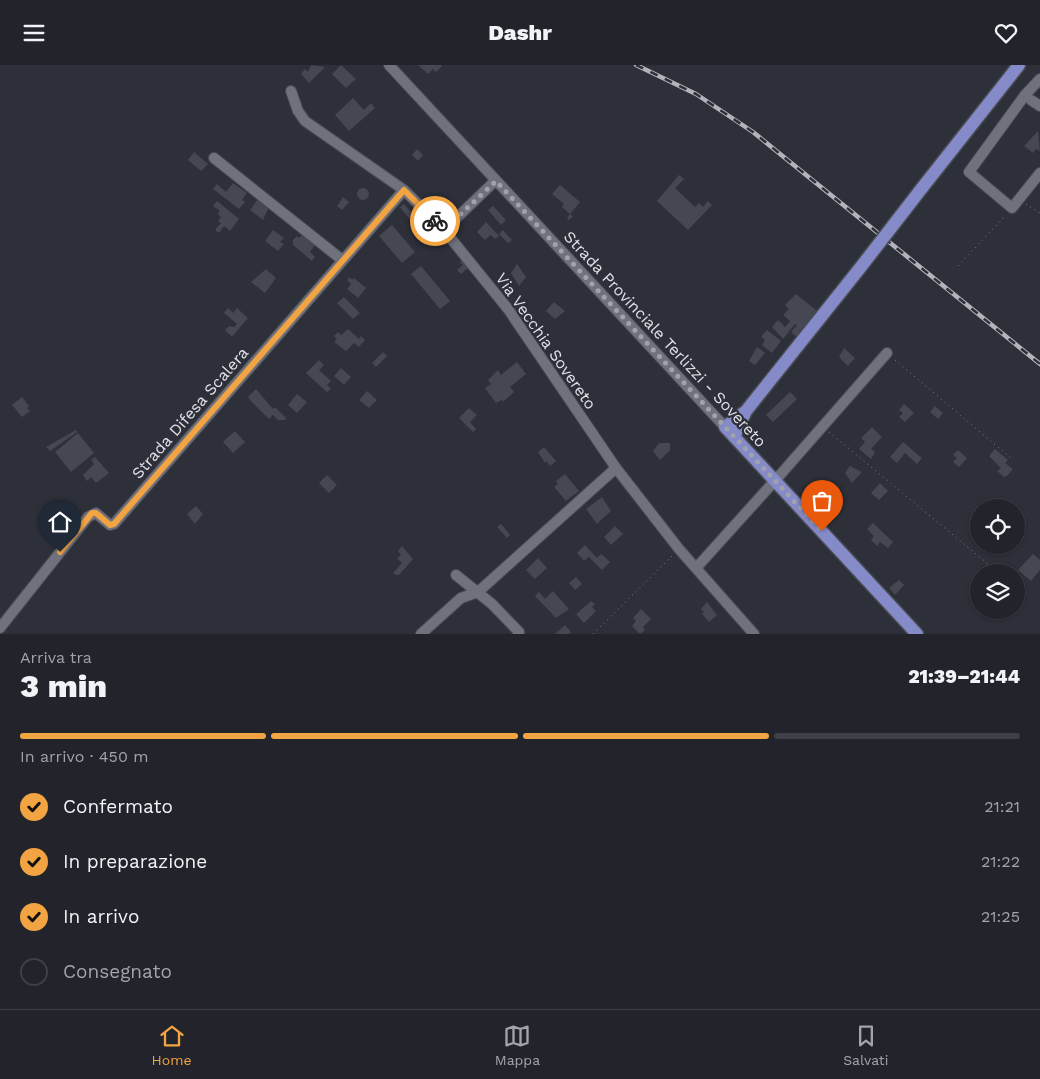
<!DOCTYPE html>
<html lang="it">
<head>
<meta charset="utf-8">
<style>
  :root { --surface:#22232b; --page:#2a2b33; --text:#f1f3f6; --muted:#a2a4a9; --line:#3f4047; --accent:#f3a442 }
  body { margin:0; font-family:"Work Sans",sans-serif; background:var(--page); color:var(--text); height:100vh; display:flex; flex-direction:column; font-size:19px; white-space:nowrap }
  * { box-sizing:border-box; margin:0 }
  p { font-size:16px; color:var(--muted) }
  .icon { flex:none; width:28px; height:28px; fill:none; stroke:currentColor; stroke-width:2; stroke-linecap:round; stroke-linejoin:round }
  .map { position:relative; height:569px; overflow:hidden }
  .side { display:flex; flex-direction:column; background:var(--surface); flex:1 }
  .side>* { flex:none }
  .controls { position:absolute; left:970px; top:434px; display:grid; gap:10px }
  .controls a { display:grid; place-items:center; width:55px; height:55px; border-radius:50%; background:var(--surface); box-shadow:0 1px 4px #0004,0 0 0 1px var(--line); font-size:25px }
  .pin { position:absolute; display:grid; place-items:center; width:42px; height:42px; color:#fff; margin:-51px -21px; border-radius:50% 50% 50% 0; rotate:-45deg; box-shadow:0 0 5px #0007 }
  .pin .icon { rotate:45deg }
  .courier { position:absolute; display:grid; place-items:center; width:50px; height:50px; margin:-25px; border:4px solid #f3a442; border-radius:50%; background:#fff; color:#222; box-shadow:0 1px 6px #0007 }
  .headline em { font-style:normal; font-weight:800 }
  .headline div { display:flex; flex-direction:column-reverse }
  .headline { display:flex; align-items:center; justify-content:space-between; height:85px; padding:0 20px }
  h1 { font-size:32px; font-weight:800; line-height:38px }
  .bar { display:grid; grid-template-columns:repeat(4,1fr); gap:8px 5px; align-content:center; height:60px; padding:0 20px }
  .bar i { height:6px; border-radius:4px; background:var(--line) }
  .bar .on { background:var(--accent) }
  .bar p { grid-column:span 4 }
  ol { padding:0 20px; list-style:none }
  li { display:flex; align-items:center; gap:15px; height:55px }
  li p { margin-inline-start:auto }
  li .icon { padding:5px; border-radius:50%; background:var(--accent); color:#111; stroke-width:4 }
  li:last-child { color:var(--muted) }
  li i { width:28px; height:28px; border:2px solid var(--line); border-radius:50% }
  header { display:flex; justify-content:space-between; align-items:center; height:65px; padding:0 20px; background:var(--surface); font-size:22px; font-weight:800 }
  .dock { display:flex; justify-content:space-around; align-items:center; height:70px; border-top:1px solid var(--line); background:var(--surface); font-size:14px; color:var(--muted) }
  .dock a { display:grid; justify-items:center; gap:2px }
  .dock .on { color:var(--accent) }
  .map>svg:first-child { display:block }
  .building { fill:#454752 }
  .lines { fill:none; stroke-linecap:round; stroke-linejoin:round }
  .minor-casing { stroke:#4a4c54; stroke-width:12 }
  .major-casing { stroke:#4a4c54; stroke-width:15 }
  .path { stroke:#7d7f87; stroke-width:1; stroke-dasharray:1 4; stroke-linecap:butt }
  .minor { stroke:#6f717d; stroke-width:10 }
  .major { stroke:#858ac8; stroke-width:12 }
  .rail-casing { stroke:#b2b4bb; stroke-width:4.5 }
  .rail { stroke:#2d2f39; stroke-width:2.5; stroke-dasharray:8; stroke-linecap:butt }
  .major-bridge-casing { stroke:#4a4c54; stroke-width:15; stroke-linecap:butt }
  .major-bridge { stroke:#858ac8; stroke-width:12 }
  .done { stroke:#a1a3ab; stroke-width:5; stroke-dasharray:0 9 }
  .route { stroke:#f3a442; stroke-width:6 }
  .labels { text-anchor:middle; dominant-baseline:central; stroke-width:4.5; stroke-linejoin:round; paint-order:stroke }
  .street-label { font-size:16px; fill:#e0e1e8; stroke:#2d2f39 }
</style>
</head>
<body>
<header><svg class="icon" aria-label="menu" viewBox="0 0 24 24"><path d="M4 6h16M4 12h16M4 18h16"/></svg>Dashr<svg class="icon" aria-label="heart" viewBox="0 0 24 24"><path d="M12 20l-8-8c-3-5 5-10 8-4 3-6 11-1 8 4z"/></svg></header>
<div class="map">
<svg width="1040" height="569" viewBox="0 0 1040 569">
  <rect width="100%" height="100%" fill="#2d2f39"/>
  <path class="building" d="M311,0L325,2L309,18L301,9L305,4L308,7Z
    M341,0L356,14L346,23L332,9Z
    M418,0H441L442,1L436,7L433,4L428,9Z
    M353,33L364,45L371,38L375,43L349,66L335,50Z
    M1038,66L1040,86L1036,84L1033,88L1024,81Z
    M417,84L423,90L418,96L412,90Z
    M194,87L208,99L201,106L188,95Z
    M679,110L684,114L675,123L695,142L699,138L703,142L708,136L712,140L688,165L657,136Z
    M233,118L247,128L242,135L245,137L239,144L213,124L217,119L226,127Z
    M560,120L580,137L570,149L573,151L569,155L567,153L570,149L562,142L564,139L552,129Z
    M357 129a6 6 0 1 1 12 0a6 6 0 1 1-12 0Z
    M343,132L349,137L342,145L337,141Z
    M258,134L269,142L263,155L250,145Z
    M217,136L239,154L230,166L224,161L219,168L215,165L221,158L218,156L221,152L218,149L220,146L213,141Z
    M404,139L423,161L418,165L400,142Z
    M493,141L506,155L501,160L488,145Z
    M486,157L499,171L495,174L491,170L485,175L477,167Z
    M392,160L415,187L402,198L379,171Z
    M273,165L284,173L280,177L284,179L278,186L265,176Z
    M503,165L512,175L508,178L499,169Z
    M302,170L315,180L310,187L315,192L312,196L293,180V175L297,171L299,173Z
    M462,194L470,201L461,209L457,205L463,200L460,198Z
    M517,199L526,212L519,221L511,208Z
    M421,201L450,236L440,244L411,209Z
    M266,204L276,213L265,228L251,217Z
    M350,212L352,215L354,213L366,223L358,233L347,224L351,219L347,215Z
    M796,229L817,246L797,272L791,267L797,260L795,259L783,274L772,262L778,255L785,262L790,256L783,250L789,244L785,240Z
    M344,232L360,248L353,254L337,238Z
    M554,237L565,246L555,254L546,246Z
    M228,243L233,248L237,243L248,253L232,272L225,265L229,261L234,262L237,259L224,248Z
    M348,264L359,274L361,271L365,275L359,282L354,278L346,286L334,277L337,274L334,271L338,267L341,270Z
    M767,265L781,276L772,288L762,280L765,275L761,272Z
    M757,282L765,288L755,300L749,296Z
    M844,283L855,293L848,301L839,292Z
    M383,287L387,291L376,302L372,298Z
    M319,295L324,300L319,305L331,316L327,320L331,324L327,327L306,308Z
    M517,297L526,309L510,322L514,327L503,337L502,335L496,338L485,323L491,319L488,315L498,305L501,310Z
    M341,303L351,312L344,320L334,311Z
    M256,324L273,344L275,342L286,353L285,355H278L273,350L269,354L250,335L248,332Z
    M367,326L377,335L369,343L359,335Z
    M790,327L797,334L773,357L766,350Z
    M297,329L307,337L297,348L288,340Z
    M22,332L29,341L27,343L30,346L22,352L12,340Z
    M904,339L914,348L905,357L899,352L903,348L899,345Z
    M935,341L943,348L938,354L930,347Z
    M469,343L477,350L470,357L476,364L473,367L459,353Z
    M872,362L882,372L871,384L875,387L871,394L859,384L865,377L861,373Z
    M76,365L77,367L50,386L46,382Z
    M235,366L245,377L233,388L223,377Z
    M78,368L94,388L71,407L55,387Z
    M903,377L922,393L917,399L905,388L897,398L890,392Z
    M659,378H670V385L660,395L653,386Z
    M544,382L556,396L550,401L546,396L545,398L538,387Z
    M995,384L1008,395L1005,398L1013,404L1007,411L1004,412L997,406L1001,403L989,391Z
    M958,385L967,393L959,402L953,397L957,393L953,390Z
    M95,392L109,408L96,418L91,412L87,416L83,410L94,399L91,395Z
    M850,401L862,407L852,418L845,408Z
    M565,409L579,426L566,436L554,422L558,419L556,416Z
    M327,410L337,420L329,428L319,418Z
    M880,418L888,426L879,435L871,428Z
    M602,432L611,446L597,459L586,444Z
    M196,441L203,449L195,459L187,449Z
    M873,458L893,477L888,483L880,477L877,481L871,475L874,471L867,464Z
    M501,459L510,470L507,473L497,462Z
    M615,461L623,469L611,480L604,472Z
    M585,480L597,493L601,489L610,497L602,505L589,492L584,496L577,488Z
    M402,481L413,494L399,510H396L393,508L402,498L397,493L401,490L398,486Z
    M1033,489L1040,495V505L1031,516L1018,505Z
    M538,493L547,503L535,514L526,505Z
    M576,512L582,519L575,525L569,518Z
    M899,515L904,520L895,530L889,523Z
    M553,526L569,544L556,553L535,531L539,527L545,534Z
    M591,536L595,539L592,542L596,546L584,558L576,549Z
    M707,537L717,550L709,557L702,549L704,547L701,544Z
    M641,544L651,554L643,562L645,565L640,569L632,561L636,556L633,553Z
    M565,560L571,567L569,569H555Z"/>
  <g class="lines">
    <g class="minor-casing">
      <path id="minor" d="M389,0L725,362
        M1040,14L1025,30L969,107L1012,143L1040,108
        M291,26L298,46L305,56L404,125L444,165L508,244L616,403L679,484L754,569
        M1031,35L1040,41
        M214,93L341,194
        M444,165L495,116
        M697,502L780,410L887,288
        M456,510L492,539L519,567L518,569
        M0,563L88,452L96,448L110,460L114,459L404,125
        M421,569L461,533L478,527L616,403"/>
    </g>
    <g class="major-casing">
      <path id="major" d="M922,123L1019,0
        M746,346L725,362L917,569
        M734,372L746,346L860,203"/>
    </g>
    <path class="path" d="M1026,139L1040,148
      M958,201L1005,151
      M895,295L1012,394
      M829,367L988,499
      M593,569L672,491"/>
    <use href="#minor" class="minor"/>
    <use href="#major" class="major"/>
    <g class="rail-casing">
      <path id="rail" d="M636,0L696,29L753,67L1040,299"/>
    </g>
    <use href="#rail" class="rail"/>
    <g class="major-bridge-casing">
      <path id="major-bridge" d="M860,203L922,123"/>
    </g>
    <use href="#major-bridge" class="major-bridge"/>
  </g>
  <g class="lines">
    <path class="done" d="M435,156L444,165L496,116L822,466"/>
    <path class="route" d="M60,487L92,448H96L110,460L114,459L404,125L435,156"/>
  </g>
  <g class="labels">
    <g class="street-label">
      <text transform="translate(665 274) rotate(47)">Strada Provinciale Terlizzi - Sovereto</text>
      <text transform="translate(546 276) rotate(55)">Via Vecchia Sovereto</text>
      <text transform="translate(190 348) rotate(-49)">Strada Difesa Scalera</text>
    </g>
  </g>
</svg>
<div class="controls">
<a><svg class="icon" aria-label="locate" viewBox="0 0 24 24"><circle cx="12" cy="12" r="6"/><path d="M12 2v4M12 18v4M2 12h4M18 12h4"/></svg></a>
<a><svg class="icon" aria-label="layers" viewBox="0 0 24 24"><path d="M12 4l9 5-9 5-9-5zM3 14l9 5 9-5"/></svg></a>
</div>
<div class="pin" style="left:822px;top:466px;background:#ea580c"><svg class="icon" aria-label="bag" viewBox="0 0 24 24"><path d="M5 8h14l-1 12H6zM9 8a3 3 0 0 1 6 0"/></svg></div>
<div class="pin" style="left:60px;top:487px;background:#1f2937"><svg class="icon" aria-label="home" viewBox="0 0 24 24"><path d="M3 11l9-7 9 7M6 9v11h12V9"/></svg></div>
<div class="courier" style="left:435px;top:156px"><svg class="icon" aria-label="bike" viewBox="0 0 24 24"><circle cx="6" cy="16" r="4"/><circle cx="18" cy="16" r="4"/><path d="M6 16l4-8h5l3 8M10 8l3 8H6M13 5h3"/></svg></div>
</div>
<section class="side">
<div class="headline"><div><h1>3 min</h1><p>Arriva tra</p></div><em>21:39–21:44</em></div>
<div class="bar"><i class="on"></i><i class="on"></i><i class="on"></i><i></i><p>In arrivo · 450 m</p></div>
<ol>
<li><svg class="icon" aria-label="check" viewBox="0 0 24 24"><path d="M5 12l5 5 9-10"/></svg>Confermato<p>21:21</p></li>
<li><svg class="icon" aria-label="check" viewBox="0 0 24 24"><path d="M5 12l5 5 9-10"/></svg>In preparazione<p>21:22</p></li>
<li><svg class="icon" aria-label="check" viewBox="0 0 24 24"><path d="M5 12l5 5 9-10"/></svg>In arrivo<p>21:25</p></li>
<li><i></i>Consegnato</li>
</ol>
</section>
<nav class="dock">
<a class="on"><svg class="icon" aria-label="home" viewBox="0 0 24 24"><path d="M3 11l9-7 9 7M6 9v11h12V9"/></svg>Home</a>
<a><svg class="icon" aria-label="map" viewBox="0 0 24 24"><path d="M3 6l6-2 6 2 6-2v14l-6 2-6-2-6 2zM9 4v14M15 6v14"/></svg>Mappa</a>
<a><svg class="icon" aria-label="saved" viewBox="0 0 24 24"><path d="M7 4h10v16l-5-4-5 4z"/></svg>Salvati</a>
</nav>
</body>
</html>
